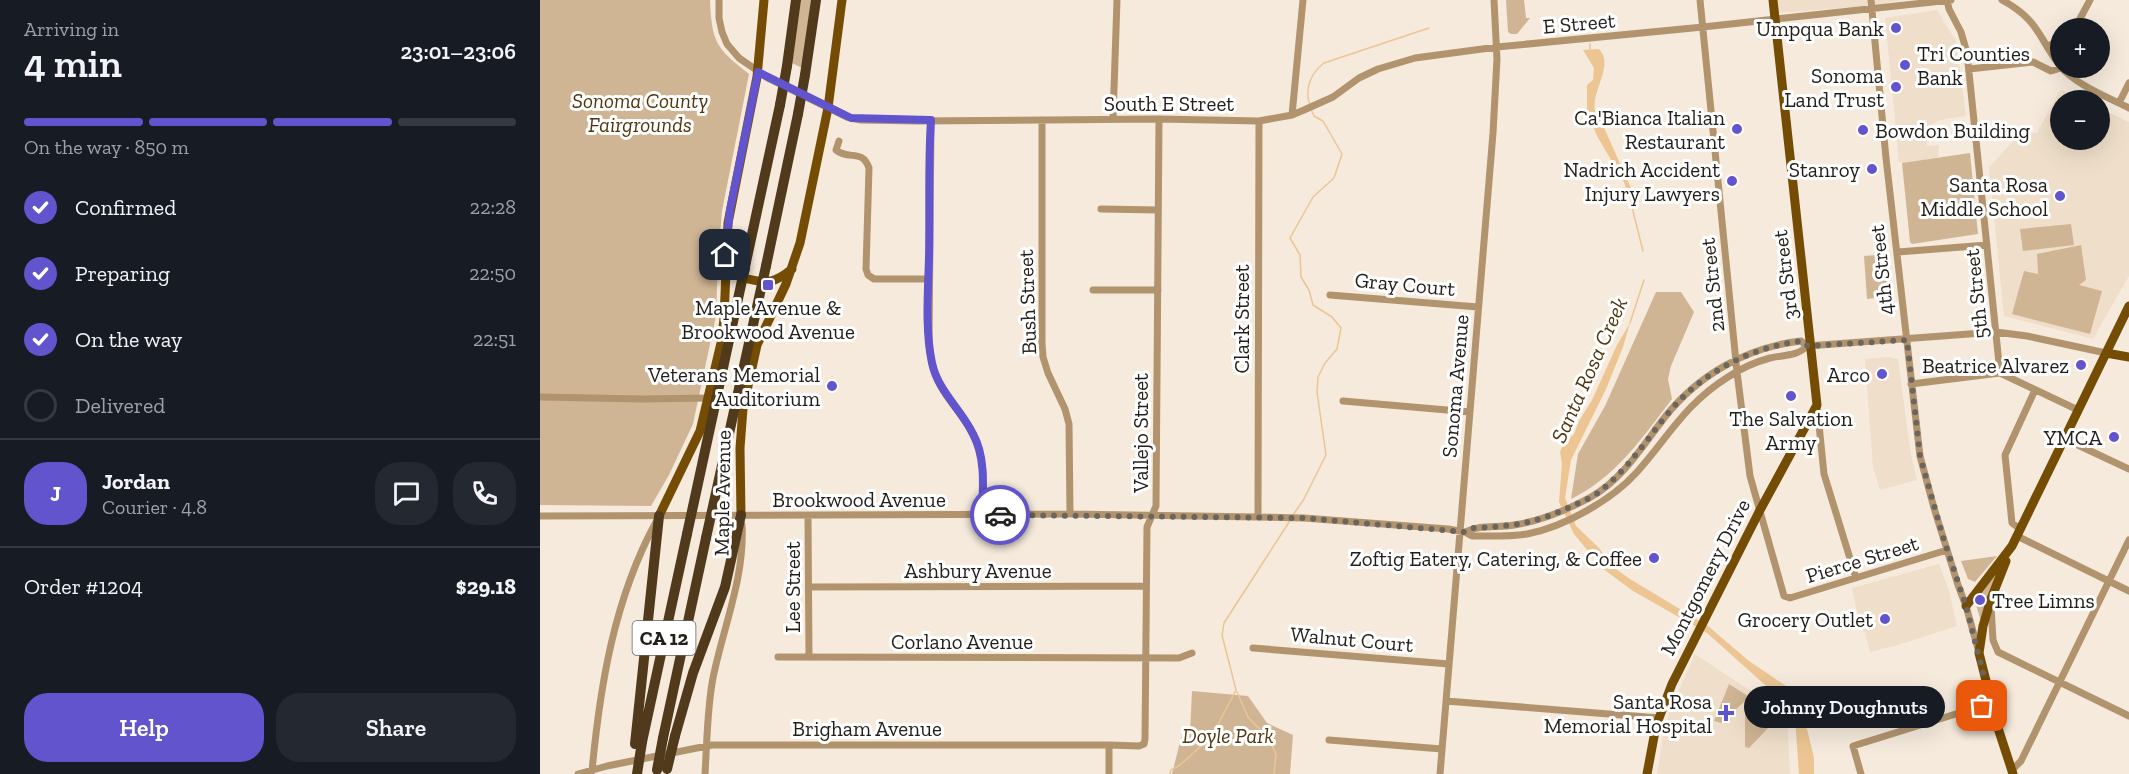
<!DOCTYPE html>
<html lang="en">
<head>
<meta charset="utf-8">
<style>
  :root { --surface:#171b24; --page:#242831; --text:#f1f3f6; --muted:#9ea1a6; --line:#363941; --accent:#6254cd }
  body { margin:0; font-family:"Zilla Slab",serif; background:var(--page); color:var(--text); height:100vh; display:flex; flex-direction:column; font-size:22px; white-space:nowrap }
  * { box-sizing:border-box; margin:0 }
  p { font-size:20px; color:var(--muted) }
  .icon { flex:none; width:33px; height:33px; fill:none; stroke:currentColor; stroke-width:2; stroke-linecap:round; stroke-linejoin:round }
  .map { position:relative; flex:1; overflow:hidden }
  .side { display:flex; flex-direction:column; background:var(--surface); width:540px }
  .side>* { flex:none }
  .controls { position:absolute; left:1510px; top:18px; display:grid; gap:12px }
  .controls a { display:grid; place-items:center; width:60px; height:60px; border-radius:50%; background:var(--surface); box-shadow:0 6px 24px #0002; font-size:30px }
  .pin { position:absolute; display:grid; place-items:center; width:51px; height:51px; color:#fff; margin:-26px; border-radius:12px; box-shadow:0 3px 9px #0006 }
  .courier { position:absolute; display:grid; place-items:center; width:60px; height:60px; margin:-30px; border:4px solid #6254cd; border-radius:50%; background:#fff; color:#222; box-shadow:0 2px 8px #0007 }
  .bubble { position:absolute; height:42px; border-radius:21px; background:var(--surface); box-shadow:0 6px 24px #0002; font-size:20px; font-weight:600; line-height:42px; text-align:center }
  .head em { font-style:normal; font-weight:600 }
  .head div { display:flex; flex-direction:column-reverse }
  .head { display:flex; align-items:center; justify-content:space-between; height:102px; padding:0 24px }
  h1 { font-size:39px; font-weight:600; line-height:45px }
  .bar { display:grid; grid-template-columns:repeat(4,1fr); gap:9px 6px; align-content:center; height:72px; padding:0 24px }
  .bar i { height:8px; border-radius:4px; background:var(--line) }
  .bar .on { background:var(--accent) }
  .bar p { grid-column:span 4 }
  .line { display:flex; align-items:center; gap:15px; padding:0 24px; border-top:2px solid var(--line) }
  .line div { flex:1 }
  .round { display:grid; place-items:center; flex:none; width:63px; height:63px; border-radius:24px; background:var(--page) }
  ol { padding:0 24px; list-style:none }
  li { display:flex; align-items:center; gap:18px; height:66px }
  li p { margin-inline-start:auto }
  li .icon { padding:6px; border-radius:50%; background:var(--accent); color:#fff; stroke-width:4 }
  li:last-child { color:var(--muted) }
  li i { width:33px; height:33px; border:3px solid var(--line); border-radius:50% }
  .cta { display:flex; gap:12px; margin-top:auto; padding:12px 24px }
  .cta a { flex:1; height:69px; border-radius:24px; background:var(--accent); color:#fff; font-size:24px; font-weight:600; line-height:69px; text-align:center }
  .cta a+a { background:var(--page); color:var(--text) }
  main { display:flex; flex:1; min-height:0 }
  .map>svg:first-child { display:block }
  .built { fill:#efdfca }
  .green { fill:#d0b594 }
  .water { fill:#ecc593 }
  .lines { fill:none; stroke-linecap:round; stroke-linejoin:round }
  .stream { stroke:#ecc593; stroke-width:1.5 }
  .minor { stroke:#b1946e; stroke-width:7 }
  .major { stroke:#754c04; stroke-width:9 }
  .highway { stroke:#503a1b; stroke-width:10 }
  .highway-bridge { stroke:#503a1b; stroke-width:10 }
  .done { stroke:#6c655d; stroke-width:6; stroke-dasharray:0 10.8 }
  .route { stroke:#6254cd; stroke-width:8 }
  .poi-dot { fill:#6254cd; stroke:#fff; stroke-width:2 }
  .labels { text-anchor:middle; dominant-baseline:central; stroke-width:6; stroke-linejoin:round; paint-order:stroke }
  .shield { fill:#fff; stroke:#64625e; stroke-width:1.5 }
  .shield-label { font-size:20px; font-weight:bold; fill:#221e19 }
  .street-label { font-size:21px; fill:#221e19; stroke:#fff }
  .poi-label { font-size:21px; fill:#221e19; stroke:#fff; text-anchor:end }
  .park-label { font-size:21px; font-style:italic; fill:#50350e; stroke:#fff }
  .water-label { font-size:22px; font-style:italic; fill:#513710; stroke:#fff }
</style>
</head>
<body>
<main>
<section class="side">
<div class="head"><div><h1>4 min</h1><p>Arriving in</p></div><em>23:01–23:06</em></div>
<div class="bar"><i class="on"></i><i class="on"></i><i class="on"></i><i></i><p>On the way · 850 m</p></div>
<ol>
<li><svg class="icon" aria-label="check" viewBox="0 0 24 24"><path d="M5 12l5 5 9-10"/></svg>Confirmed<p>22:28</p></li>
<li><svg class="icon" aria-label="check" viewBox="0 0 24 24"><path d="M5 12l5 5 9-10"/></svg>Preparing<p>22:50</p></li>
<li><svg class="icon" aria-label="check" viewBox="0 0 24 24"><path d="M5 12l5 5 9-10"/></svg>On the way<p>22:51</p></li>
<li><i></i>Delivered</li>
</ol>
<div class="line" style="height:108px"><b class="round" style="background:var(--accent);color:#fff">J</b><div><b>Jordan</b><p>Courier · 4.8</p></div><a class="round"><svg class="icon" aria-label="chat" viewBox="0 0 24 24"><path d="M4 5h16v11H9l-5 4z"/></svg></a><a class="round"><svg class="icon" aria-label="phone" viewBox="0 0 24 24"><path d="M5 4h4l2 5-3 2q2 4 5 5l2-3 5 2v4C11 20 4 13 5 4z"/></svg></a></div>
<div class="line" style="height:78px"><div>Order #1204</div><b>$29.18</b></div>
<div class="cta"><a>Help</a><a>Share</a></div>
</section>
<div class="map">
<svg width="1589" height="774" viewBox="0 0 1589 774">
  <rect width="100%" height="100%" fill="#f5eadc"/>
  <path class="built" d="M1237,0H1364L1326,6L1238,13Z
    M1397,10L1416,41L1426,116L1400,120L1387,127V146L1399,145L1398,158L1362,163L1359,162L1345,18Z
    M1522,90L1545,100H1521V140H1560V108L1589,122V276L1553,339L1464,316L1449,167L1481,133H1497L1519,92Z
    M1349,357L1358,359L1371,455L1377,480L1340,490L1333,467L1325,359Z
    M1399,564L1409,591L1417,626L1358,645L1330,652L1325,633L1320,628L1312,588Z
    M1155,654L1247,715L1250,774H1117L1123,736L1130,710Z"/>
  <path class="green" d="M0,0H170C172,43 176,48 209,74L182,211L178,259L176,316L153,424L129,475L111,506L0,505Z
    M261,0H271L262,68L252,63Z
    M966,0H984L986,18H990L977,34H971L968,32Z
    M1430,153L1438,234L1372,244L1370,242L1362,163Z
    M1531,224L1534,245L1483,251L1480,229Z
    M1541,245L1546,280L1539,285L1562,291L1550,334L1472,314L1484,271L1498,274L1497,254Z
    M1348,254L1352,296L1327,299L1324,256Z
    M1116,292H1141L1154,312L1131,366L1128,379L1132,399C1103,437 1075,478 1031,499L1038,454L1065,406Z
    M1457,556L1435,582L1428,579L1421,561Z
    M1457,571L1442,625L1435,601Z
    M1189,684L1241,717L1235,723L1205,701L1181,723L1174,721Z
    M652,691L708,696L727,723L753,735L750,774H632L642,734L650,733Z
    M1205,702L1233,723L1209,748L1205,747Z"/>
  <path class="water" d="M1059,49C1078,68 1040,102 1061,121L1091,188V203L1084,182L1057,136L1047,111V85L1053,80L1054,68L1043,50Z
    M1090,323L1083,347L1066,389L1031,460L1025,498L1036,526L1059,548L1073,567L1090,579L1168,626L1209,661L1252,690L1267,729L1274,758V774H1259L1255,717L1234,693L1167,633L1093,591L1062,568L1034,534L1019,502L1022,464L1020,452L1023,445L1034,434L1039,421L1052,400L1077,345Z"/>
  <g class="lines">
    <path class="stream" d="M1050,44V50
      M770,105C764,89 771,73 784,63L889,28
      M1091,203L1103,251
      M1090,323L1104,280
      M753,515L764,499L786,455L777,392L778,377L785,363L797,349L801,328L792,317L773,305L769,290L761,277L760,255L750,238L773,197L794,178L802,154L783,121L774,116L771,109
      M697,692L708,717L729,739L736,754L734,774
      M630,774L631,770L640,765L672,736L696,690L682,635L684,623L751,519"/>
    <path class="minor" d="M179,0V18L182,32L187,44L199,58L228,78L307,117L321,120L377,121L619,119L719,121L752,115L764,110L793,97L819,78L838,69L875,58L957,47L1163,27L1411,0
      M1160,0L1197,372L1210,476L1244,596L1250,598L1407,550
      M1331,0L1346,158L1380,456L1394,508L1418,585L1426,606L1438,649
      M1407,0L1409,9L1421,32L1427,53L1460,373
      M1462,0C1499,20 1498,37 1520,66C1534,84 1569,98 1589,108
      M1535,28L1550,0
      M1508,46L1521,39
      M1429,69L1493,62L1511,71L1521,68
      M1579,103L1589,83
      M752,115L763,0
      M573,119L577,0
      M391,120L389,345C391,359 393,373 400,385C412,407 432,424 439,449C445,469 443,494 442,515
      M502,120V343L503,357L508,373L525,409L529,424L530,514
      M299,141L296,150C309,161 322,148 329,168L326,269L328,275L334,279H389
      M561,209L618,210
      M1358,252L1447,245
      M553,290H618
      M790,295L938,307
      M1371,384L1460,373L1538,410
      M0,397L102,399L169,398
      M803,401L930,412
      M1277,405L1284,474L1316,578
      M1525,439L1589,469
      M0,516L530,514L718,517L764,518L908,529L925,532L932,536C950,536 969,537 987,534C1024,527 1072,500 1097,472C1129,436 1145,404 1188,377C1200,369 1215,362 1230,358C1243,355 1258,356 1267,346
      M268,516L269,657
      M718,517L719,121
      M1480,529L1472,523L1465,455L1495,390
      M925,532C940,524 958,528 974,525C1001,521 1027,510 1051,497C1083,479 1103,445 1125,417C1159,374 1208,347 1261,341L1267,346L1456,332L1487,336L1566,353
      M1477,536L1589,591
      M269,587L606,586
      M1451,606L1453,640L1458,652L1589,716
      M713,648L909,664
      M238,657L639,658L652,653
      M906,701L1119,718
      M789,740L902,749
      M1472,770L1481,761L1589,540
      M52,771C60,686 74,599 116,522
      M38,774L67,766L172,745H569L599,746L604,744L605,739L607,527L616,506L619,119
      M165,774C167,743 167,709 173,678C183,628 205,577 202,525
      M569,774V745
      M900,774L953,133L957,59L954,0
      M1321,774L1313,746L1451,703"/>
    <path class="major" d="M185,269C196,277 217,283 231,281C239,279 246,274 252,269
      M1566,353L1589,357
      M201,515L200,448L203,409L217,345L246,284L260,243L288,108L302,0
      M119,516L160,431L181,343L184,319L188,223L217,77L224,0
      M1466,561L1451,599L1443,626L1439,653L1458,728L1473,774
      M1426,606L1472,546L1589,306
      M1107,774L1116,726L1132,684L1219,512L1277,405L1233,0"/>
    <path class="highway" d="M247,66L256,0
      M265,75L276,0
      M206,262L240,105
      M226,266L258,114
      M135,736L153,673L185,587L201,515
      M123,738L166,538
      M102,742L147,534
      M95,744L119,516"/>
    <path class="highway-bridge" d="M240,105L247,66
      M258,114L265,75
      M147,534L206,262
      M166,538L226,266
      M127,769L135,736
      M117,770L123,738
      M97,774L102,742"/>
  </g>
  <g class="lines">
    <path class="done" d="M460,515L764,518L925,532L933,528C973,526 993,524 1030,507C1038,503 1047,500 1055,495C1084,474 1103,445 1125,417C1159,374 1208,348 1261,341L1268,346L1367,340L1380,456L1403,537L1426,606L1451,704L1442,706"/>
    <path class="route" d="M185,255L190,210L218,72L311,118L391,120C388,166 390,212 389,258C388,292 385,330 392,363C398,391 421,409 433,434C446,458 443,488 442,515H460"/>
  </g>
  <g class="poi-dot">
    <circle cx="1356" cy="28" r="6"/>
    <circle cx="1365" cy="65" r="6"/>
    <circle cx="1356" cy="87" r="6"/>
    <circle cx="1197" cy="129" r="6"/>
    <circle cx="1323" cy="130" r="6"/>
    <circle cx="1332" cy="169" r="6"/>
    <circle cx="1192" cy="181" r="6"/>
    <circle cx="1520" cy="196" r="6"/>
    <rect x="222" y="279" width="12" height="12" rx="3"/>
    <circle cx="1541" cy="365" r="6"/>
    <circle cx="1342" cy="374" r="6"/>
    <circle cx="292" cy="386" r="6"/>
    <circle cx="1251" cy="396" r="6"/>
    <circle cx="1574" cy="437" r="6"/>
    <circle cx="1114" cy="558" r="6"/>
    <circle cx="1440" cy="600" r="6"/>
    <circle cx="1345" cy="619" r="6"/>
    <path d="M1183 704h6v6h6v6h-6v6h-6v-6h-6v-6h6z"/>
  </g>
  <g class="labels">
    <rect class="shield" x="92.5" y="621" width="63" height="34" rx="4.5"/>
    <g class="shield-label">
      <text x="124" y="638">CA 12</text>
    </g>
    <g class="street-label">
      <text transform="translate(1039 23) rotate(-5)">E Street</text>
      <text x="629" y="103">South E Street</text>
      <text transform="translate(1341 270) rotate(-96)">4th Street</text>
      <text transform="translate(1245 275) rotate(-97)">3rd Street</text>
      <text transform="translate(865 284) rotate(5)">Gray Court</text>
      <text transform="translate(1172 285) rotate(-96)">2nd Street</text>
      <text transform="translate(1436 294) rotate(-96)">5th Street</text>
      <text transform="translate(487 302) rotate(-92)">Bush Street</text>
      <text transform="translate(701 319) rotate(-90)">Clark Street</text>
      <text transform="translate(915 386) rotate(-85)">Sonoma Avenue</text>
      <text transform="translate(600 433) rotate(-90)">Vallejo Street</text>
      <text transform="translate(182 493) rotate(-89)">Maple Avenue</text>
      <text x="319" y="499">Brookwood Avenue</text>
      <text transform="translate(1322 559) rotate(-17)">Pierce Street</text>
      <text x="438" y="570">Ashbury Avenue</text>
      <text transform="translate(1165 577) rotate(-63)">Montgomery Drive</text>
      <text transform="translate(252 587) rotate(-90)">Lee Street</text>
      <text transform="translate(812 639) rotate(5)">Walnut Court</text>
      <text x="422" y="641">Corlano Avenue</text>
      <text x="327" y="728">Brigham Avenue</text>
    </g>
    <g class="poi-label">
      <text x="1344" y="28">Umpqua Bank</text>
      <text x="1377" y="53" text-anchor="start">Tri Counties<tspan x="1377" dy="24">Bank</tspan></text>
      <text x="1344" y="75">Sonoma<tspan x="1344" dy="24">Land Trust</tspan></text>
      <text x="1185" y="117">Ca'Bianca Italian<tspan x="1185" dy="24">Restaurant</tspan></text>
      <text x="1335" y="130" text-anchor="start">Bowdon Building</text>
      <text x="1180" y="169">Nadrich Accident<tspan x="1180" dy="24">Injury Lawyers</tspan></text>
      <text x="1320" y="169">Stanroy</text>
      <text x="1508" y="184">Santa Rosa<tspan x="1508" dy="24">Middle School</tspan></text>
      <text x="228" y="307" text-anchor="middle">Maple Avenue &amp;<tspan x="228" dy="24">Brookwood Avenue</tspan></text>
      <text x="1529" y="365">Beatrice Alvarez</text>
      <text x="280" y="374">Veterans Memorial<tspan x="280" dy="24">Auditorium</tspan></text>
      <text x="1330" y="374">Arco</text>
      <text x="1251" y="418" text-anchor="middle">The Salvation<tspan x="1251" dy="24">Army</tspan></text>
      <text x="1562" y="437">YMCA</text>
      <text x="1102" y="558">Zoftig Eatery, Catering, &amp; Coffee</text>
      <text x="1452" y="600" text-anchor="start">Tree Limns</text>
      <text x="1333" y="619">Grocery Outlet</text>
      <text x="1172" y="701">Santa Rosa<tspan x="1172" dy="24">Memorial Hospital</tspan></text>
    </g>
    <g class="park-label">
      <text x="100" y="100">Sonoma County<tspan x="100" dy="24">Fairgrounds</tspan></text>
      <text x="688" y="735">Doyle Park</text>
    </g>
    <g class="water-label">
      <text transform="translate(1049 370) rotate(-66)">Santa Rosa Creek</text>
    </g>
  </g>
</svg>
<div class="controls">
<a>+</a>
<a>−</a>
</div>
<div class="pin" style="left:1442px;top:706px;background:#ea580c"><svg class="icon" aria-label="bag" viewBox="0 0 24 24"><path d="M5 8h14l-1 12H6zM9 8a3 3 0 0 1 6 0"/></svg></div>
<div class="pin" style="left:185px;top:255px;background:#1f2937"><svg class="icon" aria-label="home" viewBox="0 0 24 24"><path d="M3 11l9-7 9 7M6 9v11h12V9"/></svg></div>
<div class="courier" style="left:460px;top:515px"><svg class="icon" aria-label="car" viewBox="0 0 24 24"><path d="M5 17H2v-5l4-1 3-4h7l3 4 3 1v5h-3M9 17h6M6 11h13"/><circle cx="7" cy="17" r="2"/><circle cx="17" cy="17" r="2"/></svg></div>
<div class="bubble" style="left:1204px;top:686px;width:201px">Johnny Doughnuts</div>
</div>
</main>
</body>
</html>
